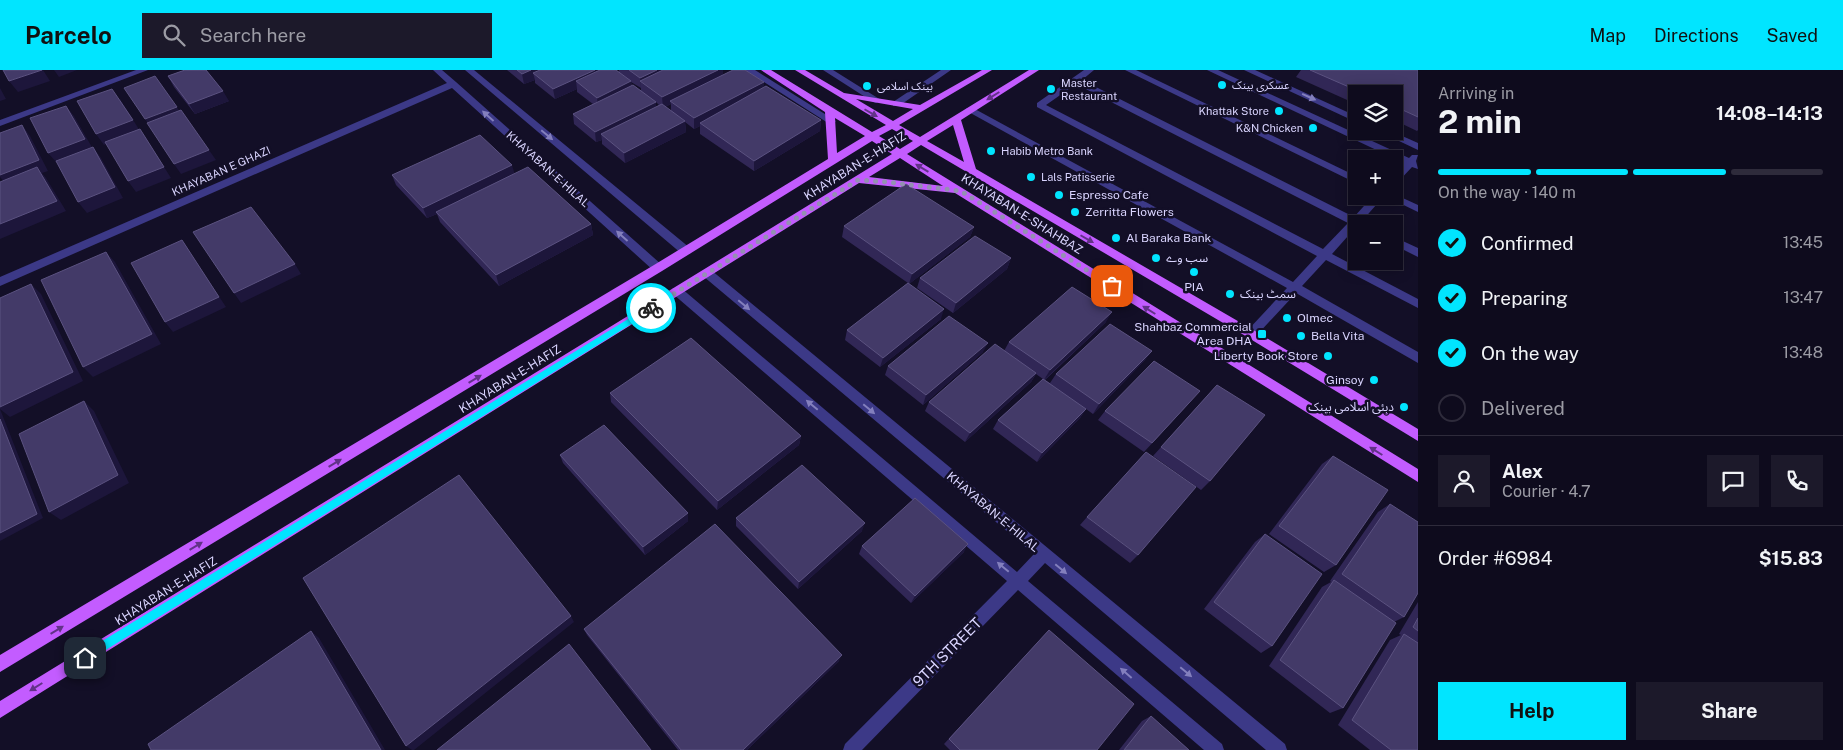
<!DOCTYPE html>
<html lang="en">
<head>
<meta charset="utf-8">
<style>
  :root { --surface:#0e0b1d; --page:#1c192a; --text:#f1f3f6; --muted:#9b9ba4; --line:#2e2b3b; --accent:#01e5ff }
  body { margin:0; font-family:"Public Sans","Noto Sans Arabic",sans-serif; background:var(--page); color:var(--text); height:100vh; display:flex; flex-direction:column; font-size:19px; white-space:nowrap }
  * { box-sizing:border-box; margin:0 }
  p { font-size:16px; color:var(--muted) }
  .icon { flex:none; width:28px; height:28px; fill:none; stroke:currentColor; stroke-width:2; stroke-linecap:round; stroke-linejoin:round }
  .map { position:relative; flex:1; overflow:hidden }
  .sheet { display:flex; flex-direction:column; background:var(--surface); width:425px }
  .sheet>* { flex:none }
  .controls { position:absolute; left:1348px; top:15px; display:grid; gap:10px }
  .controls a { display:grid; place-items:center; width:55px; height:55px; border-radius:0px; background:var(--surface); box-shadow:0 2px 12px #0003,0 0 0 1px var(--line); font-size:25px }
  .pin { position:absolute; display:grid; place-items:center; width:42px; height:42px; color:#fff; margin:-21px; border-radius:10px; box-shadow:0 2px 8px #0006 }
  .courier { position:absolute; display:grid; place-items:center; width:50px; height:50px; margin:-25px; border:4px solid #01e5ff; border-radius:50%; background:#fff; color:#222; box-shadow:0 1px 6px #0007 }
  .summary em { font-style:normal; font-weight:700 }
  .summary div { display:flex; flex-direction:column-reverse }
  .summary { display:flex; align-items:center; justify-content:space-between; height:85px; padding:0 20px }
  h1 { font-size:32px; font-weight:700; line-height:38px }
  .bar { display:grid; grid-template-columns:repeat(4,1fr); gap:8px 5px; align-content:center; height:60px; padding:0 20px }
  .bar i { height:6px; border-radius:4px; background:var(--line) }
  .bar .on { background:var(--accent) }
  .bar p { grid-column:span 4 }
  .line { display:flex; align-items:center; gap:12px; padding:0 20px; border-top:1px solid var(--line) }
  .line div { flex:1 }
  .round { display:grid; place-items:center; flex:none; width:52px; height:52px; border-radius:0px; background:var(--page) }
  ol { padding:0 20px; list-style:none }
  li { display:flex; align-items:center; gap:15px; height:55px }
  li p { margin-inline-start:auto }
  li .icon { padding:5px; border-radius:50%; background:var(--accent); color:#111; stroke-width:4 }
  li:last-child { color:var(--muted) }
  li i { width:28px; height:28px; border:2px solid var(--line); border-radius:50% }
  .action { display:flex; gap:10px; margin-top:auto; padding:10px 20px }
  .action a { flex:1; height:58px; border-radius:0px; background:var(--accent); color:#111; font-size:20px; font-weight:700; line-height:58px; text-align:center }
  .action a+a { background:var(--page); color:var(--text) }
  header { display:flex; align-items:center; gap:30px; box-sizing:border-box; height:70px; padding:0 25px; background:var(--accent); color:#111 }
  header strong { font-size:24px }
  nav { display:flex; gap:28px; margin-inline-start:auto; font-size:18px }
  .search { width:350px; height:45px; background:var(--page); display:flex; align-items:center; gap:12px; box-sizing:border-box; padding:0 18px; border-radius:0px; color:var(--muted); font-size:19px }
  main { display:flex; flex:1; min-height:0 }
  .map>svg:first-child { display:block }
  .lines { fill:none; stroke-linecap:round; stroke-linejoin:round }
  .minor { fill:#3c3987; fill-rule:evenodd }
  .major { fill:#c35cff; fill-rule:evenodd }
  .wall { fill:#312756; fill-rule:evenodd }
  .shaded-wall { fill:#1d163b }
  .building { fill:#433a68; stroke:#5b5280 }
  .oneway { fill:#623288 }
  .oneway2 { fill:#837fbd }
  .route { fill:#01e5ff }
  .done { stroke:#9490b3; stroke-width:5; stroke-dasharray:0 9 }
  .poi-dot { fill:#01e5ff; stroke:#130f27; stroke-width:2 }
  .labels { text-anchor:middle; dominant-baseline:central; stroke-width:5; stroke-linejoin:round; paint-order:stroke }
  .far-poi-label { font-size:11px; fill:#dad5ff; stroke:#130f27; text-anchor:start }
  .far-street-label { font-size:11px; fill:#dad5ff; stroke:#130f27 }
  .street-label { font-size:12px; fill:#dad5ff; stroke:#130f27 }
  .poi-label { font-size:12px; fill:#dad5ff; stroke:#130f27; text-anchor:start }
  .near-street-label { font-size:15px; fill:#dad5ff; stroke:#130f27 }
</style>
</head>
<body>
<header>
<strong>Parcelo</strong>
<div class="search"><svg class="icon" aria-label="search" viewBox="0 0 24 24"><circle cx="10" cy="10" r="6"/><path d="M15 15l6 6"/></svg>Search here</div>
<nav><a>Map</a><a>Directions</a><a>Saved</a></nav>
</header>
<main>
<div class="map">
<svg width="1418" height="680" viewBox="0 0 1418 680">
  <rect width="100%" height="100%" fill="#130f27"/>
  <g class="lines">
    <path class="minor" d="M136,0H148L0,56V50Z
      M433,0H442L456,12L662,195L663,198L662,201H654L452,18L0,216V207L447,13Z
      M465,0H474L690,178L691,181L690,184H682Z
      M745,0H755L836,51L834,53H828Z
      M823,0H833L881,30L876,33L873,32Z
      M941,0H951L899,36H893V32Z
      M1084,0H1094L1082,10L1354,147L1373,126H1384L1362,151L1364,154H1356V157L1332,184L1418,229V238L1326,190L1302,216L1418,282V293L1296,223L1255,267H1247L1245,264L1247,261L1287,218L965,40L967,38H973L1293,212L1317,186L1037,37V33ZM1076,14L1348,153L1323,179L1046,35Z
      M1125,0H1136L1356,106V113Z
      M1207,0H1218L1409,88L1412,85H1418L1416,91L1418,99L1412,97L1398,112L1394,113V104L1404,93Z
      M1244,0H1255L1356,46V52Z
      M1378,61H1391L1418,73V80Z
      M1394,124L1418,135V142L1385,126H1394Z
      M1394,167L1418,178V187L1394,175Z
      M707,199L711,200L1285,674L1287,680H1266L1045,493L1028,511L1222,674L1224,680H1204L1018,520L862,680H843L845,674L1007,511L673,224L671,221L673,218H681L1017,502L1034,484L703,206L702,203Z"/>
    <path class="major" d="M761,0H771L872,62L886,55L795,0H805L844,23L920,35L982,0H992L899,55L920,67L1029,0H1039L961,50L976,99L1255,261L1418,359V371L1247,267L921,75L907,84L1418,399V412L955,123L859,113L0,648V631L892,84L872,71L662,201L0,602V585L654,195L828,89L825,42ZM856,29L913,39L893,51ZM835,48L865,66L837,83ZM953,55L964,92L927,71ZM892,59L913,71L900,79L879,66ZM900,88L943,116L869,107Z"/>
  </g>
  <path class="wall" d="M507,0H616L619,3V0H723V5L764,12L763,18L821,50L820,61L754,101L700,64V56L694,59L685,52L686,62L625,93L602,74V70L596,72L574,54L573,44L593,34L577,22V19L555,29L535,13V10L524,14ZM631,12L641,18V21L632,16ZM656,32L659,35L656,37ZM671,34V41L665,37Z
    M1301,0H1418V60L1417,61L1394,50V24H1356V34L1296,7Z
    M168,6L229,31L195,44L174,17Z
    M514,104L591,154L593,165L499,216L440,152L437,144L427,148L396,115L392,105Z
    M844,156L974,157L970,167L909,214L941,249L880,297L845,270L847,260L908,213L842,167Z
    M1011,188L1007,199L953,243L917,218L920,208Z
    M1106,252L1045,310L1050,313L1056,304L1152,281L1145,290L1093,344L1086,339L1080,348L1037,392L993,359L998,350L1043,309L1036,304L1031,312L965,372L925,341L929,332L1004,281L1009,272Z
    M983,282L923,335L885,305L888,296Z
    M1217,315L1210,411L1201,420L1153,386Z
    M610,323L801,366L799,375L717,440L611,332Z
    M1192,330L1144,382L1098,350L1105,341Z
    M560,385L688,451L645,485L563,393Z
    M1333,386L1336,495L1324,502L1269,464L1322,394Z
    M1390,434L1404,547L1394,552L1343,638L1330,643L1269,596L1322,517L1331,512L1330,511L1378,442Z
    M1087,447L1138,485L1130,493L1080,455Z
    M736,448L862,461L798,519L736,456Z
    M1265,464L1272,576L1261,583L1204,539L1255,472Z
    M862,476L964,482L911,533L859,484Z
    M1418,532V680H1370L1338,655L1390,570L1401,565L1399,564Z
    M584,559L839,591L747,680H678L587,565Z
    M1049,560L1097,680H950L944,674Z
    M1151,646L1189,680H1119L1142,651Z"/>
  <path class="shaded-wall" d="M42,0H43L50,11L18,22L9,11Z
    M54,0H77L59,7Z
    M531,0H557L533,3L535,10L524,14L522,4Z
    M595,0H609L576,11L577,19L555,29L553,19Z
    M657,0H679L640,11L641,19L640,8Z
    M718,0H723V8L670,31L671,34L663,38L662,27Z
    M631,11L632,22L598,38L597,28Z
    M764,12L763,23L700,53V56L694,59V48Z
    M0,18L6,29L0,31Z
    M223,21L229,31L195,44L189,34Z
    M120,29L140,61L104,75L96,64Z
    M656,32V42L601,64L602,70L596,72L595,62Z
    M66,36L74,46L93,79L57,93L48,83Z
    M177,37L183,48L152,60L145,49Z
    M821,50L820,61L754,101V91Z
    M685,51L686,62L625,93L624,83Z
    M22,55L30,66L48,101L42,103L46,108L66,141L0,169V154L8,116L0,107V105Z
    M140,59L171,108L136,122L128,111Z
    M93,77L101,88L123,128L87,143L78,132Z
    M209,80L216,90L181,104L174,94Z
    M512,95L515,105L436,142L437,144L427,148L423,138Z
    M591,154L593,165L499,216L496,205Z
    M974,157L970,167L909,214L912,204Z
    M182,170L226,237L173,262L165,252Z
    M106,182L115,192L161,274L93,307L83,297Z
    M1011,188L1007,199L953,243L956,233Z
    M295,194L301,204L241,233L234,223Z
    M31,214L41,224L83,311L10,347L0,339L43,448L0,471V337Z
    M944,239L941,249L880,297L883,288Z
    M1112,242L1106,252L1044,310L1050,300Z
    M988,273L983,282L923,335L926,325Z
    M1152,281L1145,290L1093,344L1099,334Z
    M1036,303L1031,312L965,372L970,363Z
    M84,331L94,341L129,413L61,450L49,442Z
    M1086,339L1080,348L1037,392L1042,383Z
    M801,366L799,375L717,440L718,431Z
    M688,443V451L645,485L643,477Z
    M865,453L862,461L798,519L799,512Z
    M968,474L964,482L911,533L915,526Z
    M571,546L574,552L414,680H412L406,676Z
    M311,561L319,568L385,680H381Z
    M842,585L839,591L747,680H743Z"/>
  <path class="building" d="M3,0H42L9,11Z
    M185,0H206L223,21L189,34L168,6Z
    M517,0H531L522,4Z
    M540,0H595L553,19L533,3Z
    M600,0H616L631,11L597,28L576,11Z
    M629,0H657L640,8Z
    M663,0H718L662,27L640,11Z
    M733,0H745L764,12L694,48L670,31Z
    M1310,0H1418V47L1394,36V24H1365Z
    M155,6L177,37L145,49L124,18Z
    M633,15L656,32L595,62L573,44Z
    M766,16L821,50L754,91L700,53Z
    M112,19L133,50L96,64L77,31Z
    M662,34L685,51L624,83L601,64Z
    M66,36L85,69L48,83L30,48Z
    M181,40L209,80L174,94L147,53Z
    M22,55L39,90L0,105V63Z
    M140,59L164,97L128,111L105,72Z
    M480,65L512,95L423,138L392,105Z
    M93,77L115,117L78,132L56,91Z
    M37,97L57,131L0,154V112Z
    M528,97L591,154L496,205L436,142Z
    M906,114L974,157L912,204L844,156Z
    M251,137L295,194L234,223L193,162Z
    M975,166L1011,188L956,233L920,208Z
    M182,170L219,227L165,252L131,193Z
    M106,182L152,264L83,297L41,210Z
    M908,213L944,239L883,288L847,260Z
    M31,214L73,302L0,337V228Z
    M1072,217L1112,242L1050,300L1009,272Z
    M949,246L988,273L926,325L888,296Z
    M1110,254L1152,281L1099,334L1056,304Z
    M691,268L801,366L718,431L610,323Z
    M995,274L1036,303L970,363L929,332Z
    M1154,291L1200,321L1152,373L1105,341Z
    M1043,309L1086,339L1042,383L998,350Z
    M1217,315L1265,345L1210,411L1161,377Z
    M84,331L118,405L49,442L19,364Z
    M0,349L37,444L0,463Z
    M604,355L688,443L643,477L560,385Z
    M1146,382L1196,417L1138,485L1087,447Z
    M1333,386L1388,420L1336,495L1279,456Z
    M802,395L865,453L799,512L736,448Z
    M459,405L571,546L406,676L303,508Z
    M915,428L968,474L915,526L862,476Z
    M1390,434L1418,452V523L1404,547L1342,504Z
    M715,454L842,585L743,680H681L584,559Z
    M1265,464L1322,504L1272,576L1214,532Z
    M1334,510L1396,553L1343,638L1280,590Z
    M1418,548V561L1413,557Z
    M1049,560L1134,634L1097,680H960L949,669Z
    M311,561L381,680H151L148,674Z
    M1404,564L1418,573V680H1391L1352,650Z
    M569,574L651,680H437Z
    M1151,646L1189,680H1124Z"/>
  <defs><path id="oneway-solid" d="M-6-.8H1V-3.2L6.5 0L1 3.2V.8H-6Z" transform="scale(1.25)"/></defs>
  <g class="oneway">
    <use href="#oneway-solid" transform="translate(993 26) rotate(148)"/>
    <use href="#oneway-solid" transform="translate(871 43) rotate(30)"/>
    <use href="#oneway-solid" transform="translate(922 98) rotate(-149)"/>
    <use href="#oneway-solid" transform="translate(1087 169) rotate(30)"/>
    <use href="#oneway-solid" transform="translate(1149 240) rotate(-148)"/>
    <use href="#oneway-solid" transform="translate(475 309) rotate(-31)"/>
    <use href="#oneway-solid" transform="translate(1376 381) rotate(-148)"/>
    <use href="#oneway-solid" transform="translate(335 393) rotate(-31)"/>
    <use href="#oneway-solid" transform="translate(196 476) rotate(-31)"/>
    <use href="#oneway-solid" transform="translate(57 560) rotate(-31)"/>
    <use href="#oneway-solid" transform="translate(36 617) rotate(148)"/>
  </g>
  <g class="oneway2">
    <use href="#oneway-solid" transform="translate(1309 27) rotate(24)"/>
    <use href="#oneway-solid" transform="translate(488 46) rotate(-138)"/>
    <use href="#oneway-solid" transform="translate(547 65) rotate(40)"/>
    <use href="#oneway-solid" transform="translate(622 166) rotate(-138)"/>
    <use href="#oneway-solid" transform="translate(744 235) rotate(40)"/>
    <use href="#oneway-solid" transform="translate(812 335) rotate(-140)"/>
    <use href="#oneway-solid" transform="translate(869 339) rotate(40)"/>
    <use href="#oneway-solid" transform="translate(1003 497) rotate(-140)"/>
    <use href="#oneway-solid" transform="translate(1061 499) rotate(40)"/>
    <use href="#oneway-solid" transform="translate(1186 602) rotate(40)"/>
    <use href="#oneway-solid" transform="translate(1126 603) rotate(-139)"/>
  </g>
  <path class="route" d="M651,235L655,238L654,240L88,591H81V584Z"/>
  <g class="lines">
    <path class="done" d="M651,238L858,110L887,112L961,121L1112,216"/>
  </g>
  <g class="poi-dot">
    <circle cx="1222" cy="15" r="5"/>
    <circle cx="867" cy="16" r="5"/>
    <circle cx="1051" cy="19" r="5"/>
    <circle cx="1279" cy="41" r="5"/>
    <circle cx="1313" cy="58" r="5"/>
    <circle cx="991" cy="81" r="5"/>
    <circle cx="1031" cy="107" r="5"/>
    <circle cx="1059" cy="125" r="5"/>
    <circle cx="1075" cy="142" r="5"/>
    <circle cx="1116" cy="168" r="5"/>
    <circle cx="1156" cy="188" r="5"/>
    <circle cx="1194" cy="202" r="5"/>
    <circle cx="1230" cy="224" r="5"/>
    <circle cx="1287" cy="248" r="5"/>
    <rect x="1257" y="259" width="10" height="10" rx="2.5"/>
    <circle cx="1301" cy="266" r="5"/>
    <circle cx="1328" cy="286" r="5"/>
    <circle cx="1374" cy="310" r="5"/>
    <circle cx="1404" cy="337" r="5"/>
  </g>
  <g class="labels">
    <g class="far-poi-label">
      <text x="1061" y="13">Master<tspan x="1061" dy="13">Restaurant</tspan></text>
      <text x="1232" y="15">عسکری بینک</text>
      <text x="877" y="16">بینک اسلامی</text>
      <text x="1269" y="41" text-anchor="end">Khattak Store</text>
      <text x="1303" y="58" text-anchor="end">K&amp;N Chicken</text>
      <text x="1001" y="81">Habib Metro Bank</text>
      <text x="1041" y="107">Lals Patisserie</text>
    </g>
    <g class="far-street-label">
      <text transform="translate(548 99) rotate(42)">KHAYABAN-E-HILAL</text>
      <text transform="translate(221 101) rotate(-24)">KHAYABAN E GHAZI</text>
    </g>
    <g class="street-label">
      <text transform="translate(855 96) rotate(-32)">KHAYABAN-E-HAFIZ</text>
      <text transform="translate(1022 144) rotate(32)">KHAYABAN-E-SHAHBAZ</text>
      <text transform="translate(510 309) rotate(-32)">KHAYABAN-E-HAFIZ</text>
      <text transform="translate(993 442) rotate(40)">KHAYABAN-E-HILAL</text>
      <text transform="translate(166 521) rotate(-32)">KHAYABAN-E-HAFIZ</text>
    </g>
    <g class="poi-label">
      <text x="1069" y="125">Espresso Cafe</text>
      <text x="1085" y="142">Zerritta Flowers</text>
      <text x="1126" y="168">Al Baraka Bank</text>
      <text x="1166" y="188">سب وے</text>
      <text x="1194" y="217" text-anchor="middle">PIA</text>
      <text x="1240" y="224">سمٹ بینک</text>
      <text x="1297" y="248">Olmec</text>
      <text x="1252" y="257" text-anchor="end">Shahbaz Commercial<tspan x="1252" dy="14">Area DHA</tspan></text>
      <text x="1311" y="266">Bella Vita</text>
      <text x="1318" y="286" text-anchor="end">Liberty Book Store</text>
      <text x="1364" y="310" text-anchor="end">Ginsoy</text>
      <text x="1394" y="337" text-anchor="end">دبئی اسلامی بینک</text>
    </g>
    <g class="near-street-label">
      <text transform="translate(947 582) rotate(-45)">9TH STREET</text>
    </g>
  </g>
</svg>
<div class="controls">
<a><svg class="icon" aria-label="layers" viewBox="0 0 24 24"><path d="M12 4l9 5-9 5-9-5zM3 14l9 5 9-5"/></svg></a>
<a>+</a>
<a>−</a>
</div>
<div class="pin" style="left:1112px;top:216px;background:#ea580c"><svg class="icon" aria-label="bag" viewBox="0 0 24 24"><path d="M5 8h14l-1 12H6zM9 8a3 3 0 0 1 6 0"/></svg></div>
<div class="pin" style="left:85px;top:588px;background:#1f2937"><svg class="icon" aria-label="home" viewBox="0 0 24 24"><path d="M3 11l9-7 9 7M6 9v11h12V9"/></svg></div>
<div class="courier" style="left:651px;top:238px"><svg class="icon" aria-label="bike" viewBox="0 0 24 24"><circle cx="6" cy="16" r="4"/><circle cx="18" cy="16" r="4"/><path d="M6 16l4-8h5l3 8M10 8l3 8H6M13 5h3"/></svg></div>
</div>
<section class="sheet">
<div class="summary"><div><h1>2 min</h1><p>Arriving in</p></div><em>14:08–14:13</em></div>
<div class="bar"><i class="on"></i><i class="on"></i><i class="on"></i><i></i><p>On the way · 140 m</p></div>
<ol>
<li><svg class="icon" aria-label="check" viewBox="0 0 24 24"><path d="M5 12l5 5 9-10"/></svg>Confirmed<p>13:45</p></li>
<li><svg class="icon" aria-label="check" viewBox="0 0 24 24"><path d="M5 12l5 5 9-10"/></svg>Preparing<p>13:47</p></li>
<li><svg class="icon" aria-label="check" viewBox="0 0 24 24"><path d="M5 12l5 5 9-10"/></svg>On the way<p>13:48</p></li>
<li><i></i>Delivered</li>
</ol>
<div class="line" style="height:90px"><a class="round"><svg class="icon" aria-label="person" viewBox="0 0 24 24"><circle cx="12" cy="8" r="4"/><path d="M4 21q1-7 8-7t8 7"/></svg></a><div><b>Alex</b><p>Courier · 4.7</p></div><a class="round"><svg class="icon" aria-label="chat" viewBox="0 0 24 24"><path d="M4 5h16v11H9l-5 4z"/></svg></a><a class="round"><svg class="icon" aria-label="phone" viewBox="0 0 24 24"><path d="M5 4h4l2 5-3 2q2 4 5 5l2-3 5 2v4C11 20 4 13 5 4z"/></svg></a></div>
<div class="line" style="height:65px"><div>Order #6984</div><b>$15.83</b></div>
<div class="action"><a>Help</a><a>Share</a></div>
</section>
</main>
</body>
</html>
